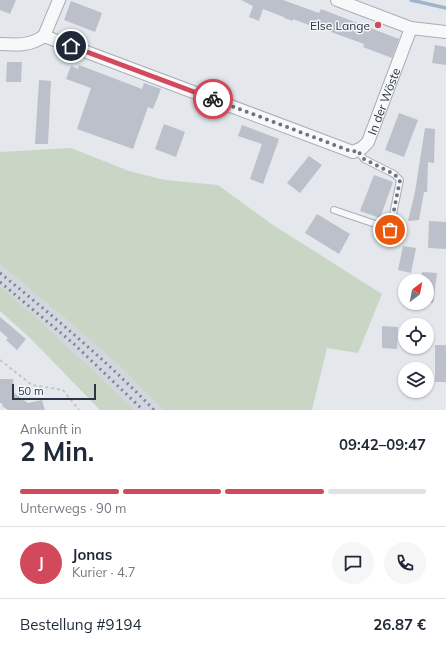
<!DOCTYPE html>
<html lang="de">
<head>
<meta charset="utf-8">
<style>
  :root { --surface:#fff; --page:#f6f6f7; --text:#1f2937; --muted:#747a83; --line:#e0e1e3; --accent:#d1495b }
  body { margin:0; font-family:Mulish,sans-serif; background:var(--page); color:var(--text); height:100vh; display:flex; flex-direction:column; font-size:15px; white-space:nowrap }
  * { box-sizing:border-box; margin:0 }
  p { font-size:13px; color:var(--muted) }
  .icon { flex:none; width:22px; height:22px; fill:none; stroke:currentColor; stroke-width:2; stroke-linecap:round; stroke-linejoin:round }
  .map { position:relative; height:410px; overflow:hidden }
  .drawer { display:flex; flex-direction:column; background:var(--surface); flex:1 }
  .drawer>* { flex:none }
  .needle { width:26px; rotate:32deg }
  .fabs { position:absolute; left:398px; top:274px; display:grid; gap:8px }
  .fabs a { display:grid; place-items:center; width:36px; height:36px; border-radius:50%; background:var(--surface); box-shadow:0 1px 3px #0004; font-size:20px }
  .scale { position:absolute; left:12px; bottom:10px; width:84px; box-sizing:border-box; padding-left:4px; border:2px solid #2b3445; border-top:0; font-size:11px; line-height:14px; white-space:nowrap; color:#2b3445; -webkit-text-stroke:3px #f4f6f9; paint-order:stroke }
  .pin { position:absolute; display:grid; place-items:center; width:34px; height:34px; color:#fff; margin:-17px; border:2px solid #fff; border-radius:50%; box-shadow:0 1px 4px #0007 }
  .courier { position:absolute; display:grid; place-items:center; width:40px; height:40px; margin:-20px; border:3px solid #d1495b; border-radius:50%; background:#fff; color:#222; box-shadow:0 1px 5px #0007 }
  .summary em { font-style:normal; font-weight:700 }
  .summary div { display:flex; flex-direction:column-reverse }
  .summary { display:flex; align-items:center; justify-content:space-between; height:68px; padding:0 20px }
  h1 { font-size:26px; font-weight:700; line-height:30px }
  .bar { display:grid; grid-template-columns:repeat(4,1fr); gap:6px 4px; align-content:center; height:48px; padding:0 20px }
  .bar i { height:5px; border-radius:3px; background:var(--line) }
  .bar .active { background:var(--accent) }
  .bar p { grid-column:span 4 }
  .line { display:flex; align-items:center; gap:10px; padding:0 20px; border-top:1px solid var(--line) }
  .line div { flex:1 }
  .round { display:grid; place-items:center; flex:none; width:42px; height:42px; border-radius:21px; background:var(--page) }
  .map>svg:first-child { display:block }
  .built { fill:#d2d6de }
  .green { fill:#c9d6c5 }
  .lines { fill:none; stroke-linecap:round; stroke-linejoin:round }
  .stream { stroke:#9fb4cc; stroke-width:3.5 }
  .building { fill:#bbc0ca }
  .service-casing { stroke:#a9aeb7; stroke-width:8 }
  .minor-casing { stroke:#a9aeb7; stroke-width:14 }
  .path { stroke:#c2c5cb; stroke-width:2; stroke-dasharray:3 3; stroke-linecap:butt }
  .service { stroke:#f7f8fa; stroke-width:6 }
  .minor { stroke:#f7f8fa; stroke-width:12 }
  .rail { stroke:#7d8696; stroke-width:3; stroke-dasharray:2 4; stroke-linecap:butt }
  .done { stroke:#6c737f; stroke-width:4; stroke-dasharray:0 7.2 }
  .route { stroke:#d1495b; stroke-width:5 }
  .poi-dot { fill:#d1495b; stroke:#f4f6f9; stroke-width:1.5 }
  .labels { text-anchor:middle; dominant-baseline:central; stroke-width:3; stroke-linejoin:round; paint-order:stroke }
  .poi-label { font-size:12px; fill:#2b3445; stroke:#f4f6f9; text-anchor:end }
  .street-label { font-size:12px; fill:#2b3445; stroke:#f4f6f9 }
</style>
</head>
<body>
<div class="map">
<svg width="446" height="410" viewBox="0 0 446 410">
  <rect width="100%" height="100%" fill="#e4e7ec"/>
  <path class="built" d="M0,264L84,333L145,390L163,410H135L48,328L0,286Z"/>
  <path class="green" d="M71,148L129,171L165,180L218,185L273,225L382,294L358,353L327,348L312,410H163C114,356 56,311 0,264V152Z
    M0,286L48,328L135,410H100L30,338L0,311Z"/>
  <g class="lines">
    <path class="stream" d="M411,0L446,8"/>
  </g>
  <path class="building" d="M0,0H16L10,14L0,10Z
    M241,0H283L319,13L321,9L399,39L392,58L363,47L364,44L309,24V25L293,19V21L284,18V17L263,9L259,21L249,17L253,6Z
    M71,1L102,13L95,32L64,20Z
    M435,45L446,47V65L432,63Z
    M7,62H22L21,82H6Z
    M79,65L142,89L144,83L161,89L153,109L148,107L133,149L77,129L91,88L66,79L71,66L78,69Z
    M39,80L51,81L48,144H35Z
    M399,113L418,120L404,157L385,150Z
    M164,124L185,132L176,157L155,149Z
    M242,125L279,139L263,184L250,179L262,144L238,136Z
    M425,128L435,129L434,163L428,162L427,192H424L419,220L408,221L415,192Z
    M309,156L322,165L300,193L287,183Z
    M374,175L393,182L380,218L360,211Z
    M317,214L350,234L339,254L305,233Z
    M429,221L446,222V249L428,248Z
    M403,246L416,248L411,273L398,270Z
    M422,272L437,273L433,303H427V281H421Z
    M0,317L26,339L17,350L6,340L8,338L0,331Z
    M382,326L398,327L397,349L382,348Z
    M435,345H446V382H435Z
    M0,379H13L14,393L28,403L42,400L45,410H8L2,406L3,404L0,403Z"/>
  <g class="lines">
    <g class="service-casing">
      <path id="service" d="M334,210L390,229L400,180L394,174L364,159L357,150"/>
    </g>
    <g class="minor-casing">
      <g id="minor">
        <path id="s1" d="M59,0L44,36L353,152L362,148L368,142L411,28"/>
        <path d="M337,0L411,28L446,32"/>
        <path d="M0,44C17,45 30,46 44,36"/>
      </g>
    </g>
    <path class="path" d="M0,360L32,385L63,390L79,410"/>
    <use href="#service" class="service"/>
    <use href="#minor" class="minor"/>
    <path class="rail" d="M0,273C53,316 106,360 154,410
      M0,282L74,344L143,410"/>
  </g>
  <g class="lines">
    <path class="done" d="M213,99L353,152L357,150L364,159L394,174L400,180L390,230"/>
    <path class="route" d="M71,46L213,99"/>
  </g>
  <circle class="poi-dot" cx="378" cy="25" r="4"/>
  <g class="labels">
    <g class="poi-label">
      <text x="370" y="25">Else Lange</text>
    </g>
    <g class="street-label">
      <text stroke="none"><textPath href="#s1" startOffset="431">In der Wöste</textPath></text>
    </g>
  </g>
</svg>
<div class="fabs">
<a><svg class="needle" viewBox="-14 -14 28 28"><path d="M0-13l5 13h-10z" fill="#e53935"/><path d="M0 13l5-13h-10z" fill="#747a83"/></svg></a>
<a><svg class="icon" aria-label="locate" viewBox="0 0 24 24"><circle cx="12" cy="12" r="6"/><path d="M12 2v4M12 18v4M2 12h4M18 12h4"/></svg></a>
<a><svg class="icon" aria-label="layers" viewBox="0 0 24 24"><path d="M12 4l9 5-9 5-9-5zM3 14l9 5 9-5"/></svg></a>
</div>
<div class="scale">50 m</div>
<div class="pin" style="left:390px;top:230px;background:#ea580c"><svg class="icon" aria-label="bag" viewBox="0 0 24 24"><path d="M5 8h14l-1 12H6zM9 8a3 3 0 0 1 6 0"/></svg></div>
<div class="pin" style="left:71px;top:46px;background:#1f2937"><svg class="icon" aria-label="home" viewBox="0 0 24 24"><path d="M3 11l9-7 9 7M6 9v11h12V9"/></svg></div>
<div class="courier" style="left:213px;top:99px"><svg class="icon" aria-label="bike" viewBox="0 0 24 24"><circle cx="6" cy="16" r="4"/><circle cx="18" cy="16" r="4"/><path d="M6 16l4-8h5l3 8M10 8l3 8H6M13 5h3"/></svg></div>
</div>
<section class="drawer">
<div class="summary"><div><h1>2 Min.</h1><p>Ankunft in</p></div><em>09:42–09:47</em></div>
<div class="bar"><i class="active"></i><i class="active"></i><i class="active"></i><i></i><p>Unterwegs · 90 m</p></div>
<div class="line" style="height:72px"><b class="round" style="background:var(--accent);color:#fff">J</b><div><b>Jonas</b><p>Kurier · 4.7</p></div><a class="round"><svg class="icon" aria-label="chat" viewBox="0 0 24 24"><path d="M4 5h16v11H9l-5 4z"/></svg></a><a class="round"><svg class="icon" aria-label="phone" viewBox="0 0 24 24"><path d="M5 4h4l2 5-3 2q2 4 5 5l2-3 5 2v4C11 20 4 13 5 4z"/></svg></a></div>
<div class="line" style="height:52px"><div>Bestellung #9194</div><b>26.87 €</b></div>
</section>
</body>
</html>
